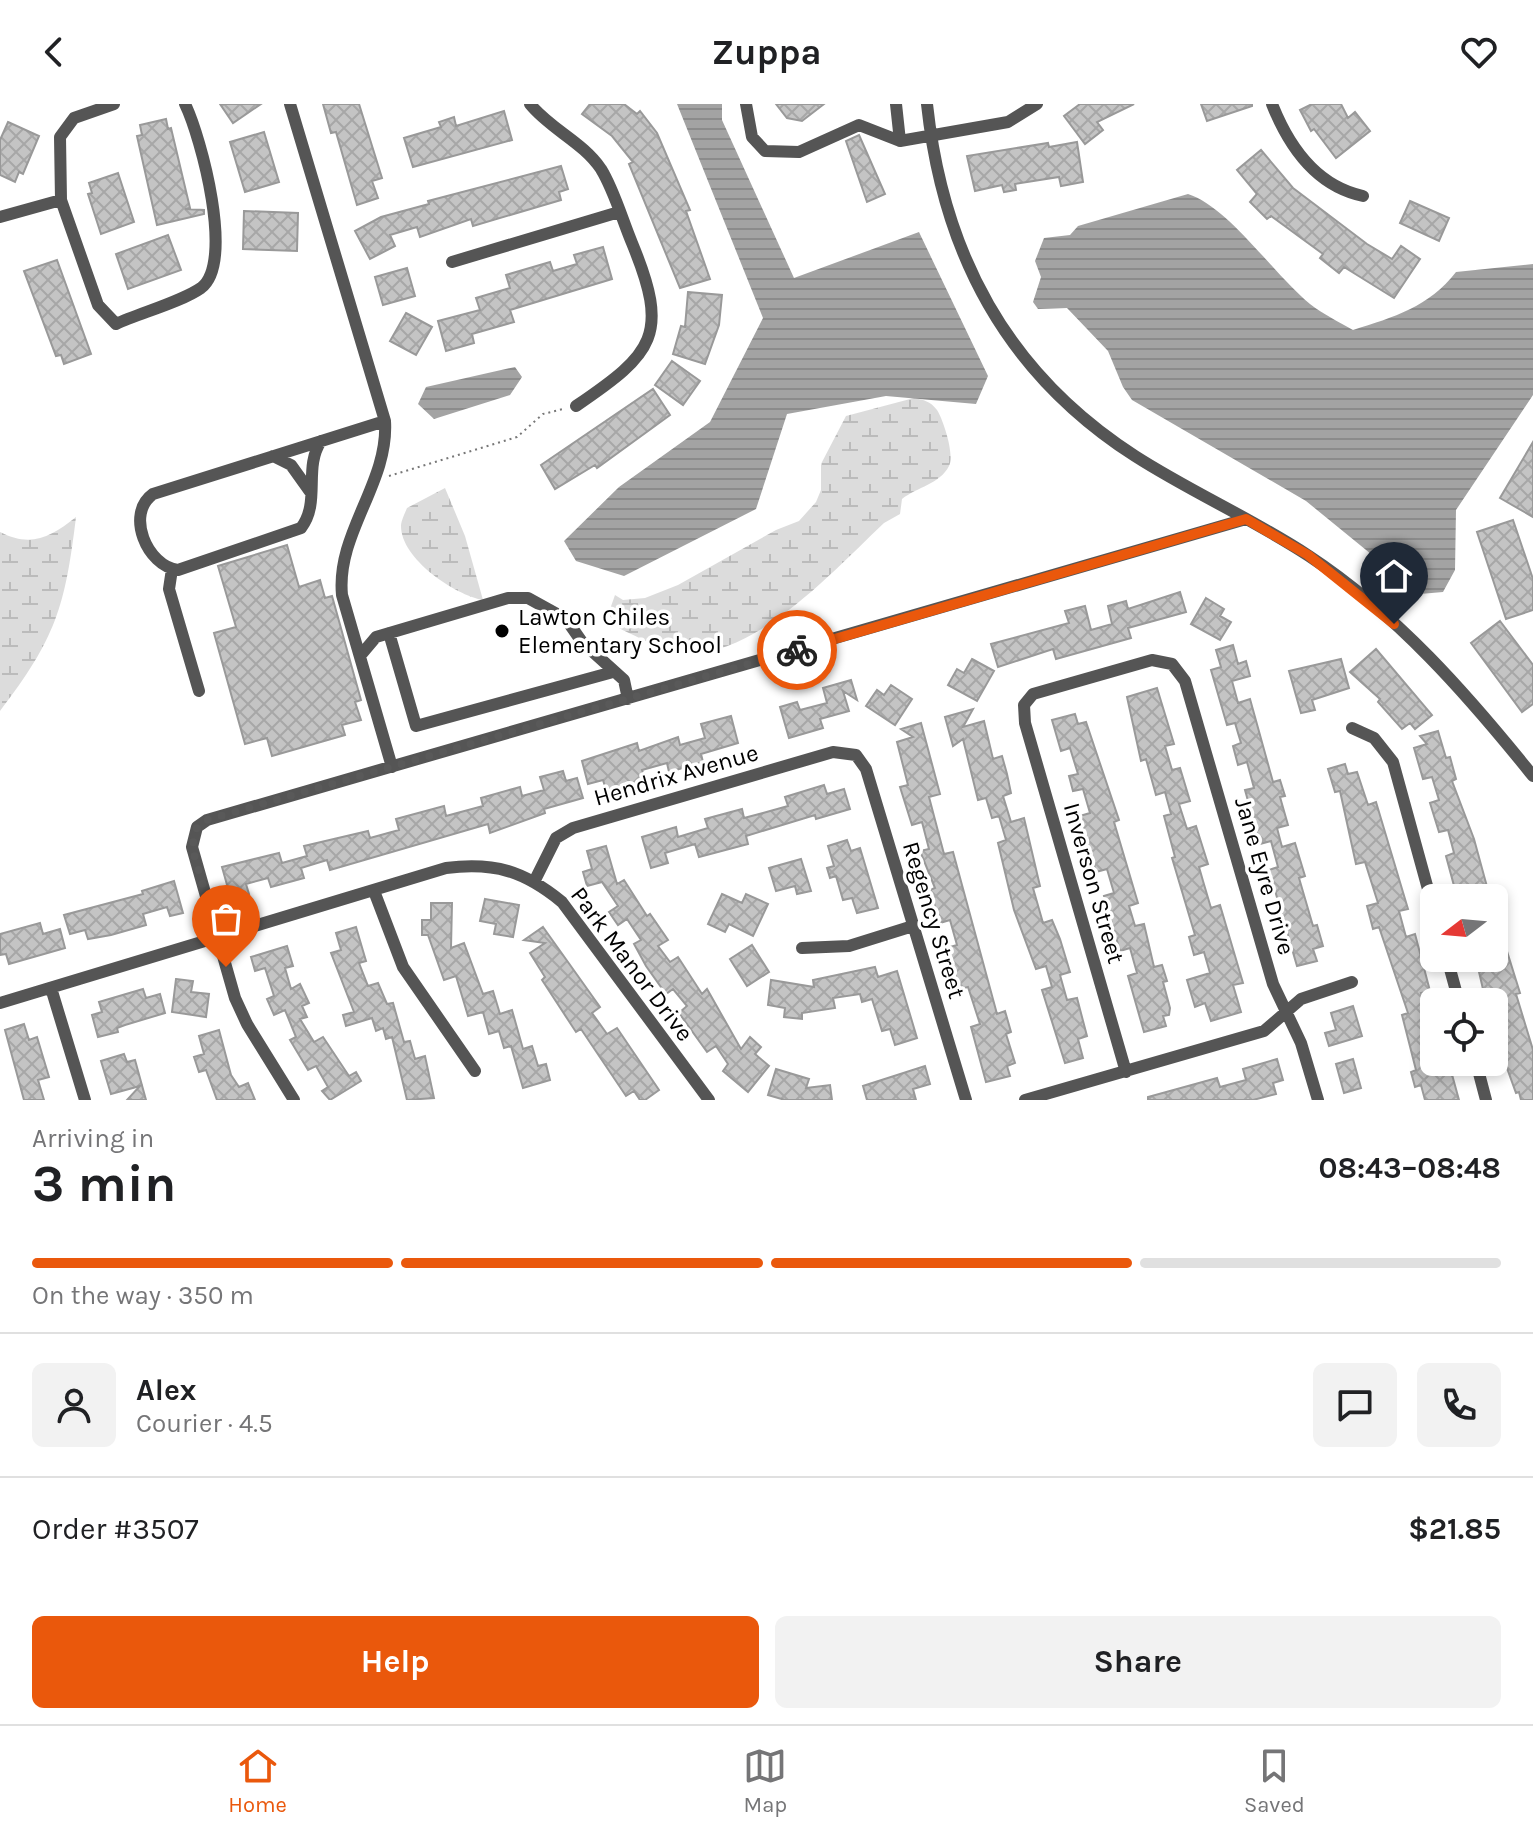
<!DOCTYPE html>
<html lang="en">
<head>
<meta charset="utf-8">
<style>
  :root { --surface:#fff; --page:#f2f2f2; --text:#202124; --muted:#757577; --line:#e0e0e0; --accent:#ea580c }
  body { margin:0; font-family:Karla,sans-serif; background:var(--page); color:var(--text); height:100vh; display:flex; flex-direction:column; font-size:30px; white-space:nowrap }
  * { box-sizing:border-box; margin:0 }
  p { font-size:26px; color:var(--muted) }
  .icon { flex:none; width:44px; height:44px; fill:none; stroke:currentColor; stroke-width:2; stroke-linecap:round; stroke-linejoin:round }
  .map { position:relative; height:996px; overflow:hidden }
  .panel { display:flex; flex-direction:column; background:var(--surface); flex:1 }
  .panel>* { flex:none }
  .needle { width:52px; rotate:254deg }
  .buttons { position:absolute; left:1420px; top:780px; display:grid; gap:16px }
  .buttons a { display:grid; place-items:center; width:88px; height:88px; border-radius:12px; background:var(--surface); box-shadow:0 4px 12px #0003; font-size:40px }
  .pin { position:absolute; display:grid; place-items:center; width:68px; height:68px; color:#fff; margin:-82px -34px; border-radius:50% 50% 50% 0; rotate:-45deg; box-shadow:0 0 8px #0007 }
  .pin .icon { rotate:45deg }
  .courier { position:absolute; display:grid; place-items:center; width:80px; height:80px; margin:-40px; border:6px solid #ea580c; border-radius:50%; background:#fff; color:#222; box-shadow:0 2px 10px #0007 }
  .headline em { font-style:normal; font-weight:700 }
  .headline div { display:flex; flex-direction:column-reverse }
  .headline { display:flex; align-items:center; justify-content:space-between; height:136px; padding:0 32px }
  h1 { font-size:52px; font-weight:700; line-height:60px }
  .bar { display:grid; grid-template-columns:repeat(4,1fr); gap:12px 8px; align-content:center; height:96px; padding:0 32px }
  .bar i { height:10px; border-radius:6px; background:var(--line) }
  .bar .selected { background:var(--accent) }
  .bar p { grid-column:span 4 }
  .line { display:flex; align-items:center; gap:20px; padding:0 32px; border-top:2px solid var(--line) }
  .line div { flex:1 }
  .round { display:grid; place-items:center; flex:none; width:84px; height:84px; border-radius:12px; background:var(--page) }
  .action { display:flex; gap:16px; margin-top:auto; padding:16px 32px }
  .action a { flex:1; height:92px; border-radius:12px; background:var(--accent); color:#fff; font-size:32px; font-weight:700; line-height:92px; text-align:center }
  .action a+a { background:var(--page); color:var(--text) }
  header { display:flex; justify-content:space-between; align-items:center; height:104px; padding:0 32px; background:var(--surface); font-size:36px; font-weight:700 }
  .tabs { display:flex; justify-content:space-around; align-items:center; height:112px; border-top:2px solid var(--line); background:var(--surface); font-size:22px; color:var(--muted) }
  .tabs a { display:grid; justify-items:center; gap:4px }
  .tabs .selected { color:var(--accent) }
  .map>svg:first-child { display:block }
  .wetland { fill:url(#wetland-marsh) }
  .water { fill:url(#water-rules) }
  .building { fill:url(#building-cross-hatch); stroke:#999; stroke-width:2 }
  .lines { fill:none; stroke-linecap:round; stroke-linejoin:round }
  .path { stroke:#777; stroke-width:2; stroke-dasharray:2 4; stroke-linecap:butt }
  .minor { stroke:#555; stroke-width:12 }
  .done { stroke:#595959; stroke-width:8; stroke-dasharray:0 14.4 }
  .route { stroke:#ea580c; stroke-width:10 }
  .poi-dot { fill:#000; stroke:#fff; stroke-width:3 }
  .labels { text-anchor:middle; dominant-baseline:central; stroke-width:7; stroke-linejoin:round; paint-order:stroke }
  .poi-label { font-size:24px; fill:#000; stroke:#fff; text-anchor:start }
  .street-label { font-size:24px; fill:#000; stroke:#fff }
</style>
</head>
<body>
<header><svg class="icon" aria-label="back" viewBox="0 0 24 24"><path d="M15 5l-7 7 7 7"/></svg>Zuppa<svg class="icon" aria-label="heart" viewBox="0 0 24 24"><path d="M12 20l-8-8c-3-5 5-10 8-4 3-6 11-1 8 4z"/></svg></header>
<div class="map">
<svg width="1533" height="996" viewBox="0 0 1533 996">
  <defs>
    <pattern id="wetland-marsh" width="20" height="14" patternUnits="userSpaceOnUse" patternTransform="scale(2)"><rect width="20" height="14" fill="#dcdcdc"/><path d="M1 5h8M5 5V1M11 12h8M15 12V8" fill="none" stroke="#bbb"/></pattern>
    <pattern id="water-rules" width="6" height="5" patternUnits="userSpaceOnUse" patternTransform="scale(2)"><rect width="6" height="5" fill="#a3a3a3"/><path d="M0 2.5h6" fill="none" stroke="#8b8b8b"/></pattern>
    <pattern id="building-cross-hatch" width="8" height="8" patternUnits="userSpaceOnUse" patternTransform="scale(2)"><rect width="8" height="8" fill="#c4c4c4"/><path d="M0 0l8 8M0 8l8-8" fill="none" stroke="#a7a7a7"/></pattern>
  </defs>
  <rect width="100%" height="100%" fill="#fff"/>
  <path class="wetland" d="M914,294C924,296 930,297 937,306C943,315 955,351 949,362C940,380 917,383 902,395L900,410L884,419C835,465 755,555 683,549C661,547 635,531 614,522L609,508L615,491L623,496L645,494L678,481L776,426L799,417L816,398L821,386V360L846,312Z
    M445,384L465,432L483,496C455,491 401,455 401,422C401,417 405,409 407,404Z
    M76,413C65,503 56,534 0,607V428C31,444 51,433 76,413Z"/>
  <path class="water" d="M677,0H722V16L794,174L919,128L988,272L976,300L886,292L787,310L756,405L624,472L576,457L564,437L619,383L710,318L763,214Z
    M1188,90C1229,103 1274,171 1310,200C1323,210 1339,218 1353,226C1394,213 1429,203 1456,168L1533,160V291L1456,406L1455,466L1443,488L1420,490L1306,397L1132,296L1123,283L1108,247L1067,204L1038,205L1033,198L1041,173L1035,157L1044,134L1070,131L1078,122Z
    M515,263L522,273L510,291L434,315L418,300L426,283Z"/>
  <path class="building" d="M220,0H261L233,19Z
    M323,0H359L382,74L372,77L378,94L357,101L336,28L331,29Z
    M590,0H624L637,10L640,7L657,29L690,106L686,107L710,175L680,184L629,60L633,58L612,32L582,10Z
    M776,0H824L802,17L787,14Z
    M1080,0H1134L1097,18L1103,26L1085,40L1064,12Z
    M1201,0H1252V2L1207,17Z
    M1312,0H1341L1348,14L1355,8L1370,27L1336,54L1314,25L1311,27L1300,6Z
    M504,7L512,36L413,63L404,34L441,23L439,18L454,13L456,22Z
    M166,15L168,25L171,24L190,104L185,105L204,106V110L157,121L137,32L142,31L140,21Z
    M8,18L39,32L23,70L19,68L15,78L0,71V36Z
    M264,28L279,78L245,88L230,38Z
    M859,31L885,90L867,98L846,37Z
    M1077,38L1083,78L1061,82L1059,73L1015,80L1016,86L1004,88L1002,81L975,87L967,52L1048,39L1049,43Z
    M1261,46L1293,84L1367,140L1392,155L1401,142L1420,155L1394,194L1344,163L1339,169L1320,154L1323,150L1271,112L1267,115L1250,98L1257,90L1237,66Z
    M561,62L568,85L559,88L561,96L473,122L471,115L420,133L417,123L390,131L395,142L370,155L355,127L381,113L429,100L428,97Z
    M118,69L134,118L101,130L88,90L92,89L89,79Z
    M1410,97L1449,114L1439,137L1400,119Z
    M244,107L298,109L297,147L243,145Z
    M168,131L181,166L128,185L116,150Z
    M603,143L612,175L510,206L514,218L472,230L474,239L446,247L438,217L480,206L476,194L510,184L506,171L550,158L553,167L577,160L574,151Z
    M57,156L91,250L64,260L61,251L56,252L24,167Z
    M407,164L415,192L383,201L375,173Z
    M688,188L722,191L719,221L705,260L673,250L681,222L685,223Z
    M406,209L432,223L416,251L390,237Z
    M672,257L700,277L683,301L655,281Z
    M653,285L670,311L597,364L595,361L555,385L541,361Z
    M1533,338V413L1500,394Z
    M1513,416L1533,475V506L1506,515L1477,428Z
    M287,441L299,483L320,476L325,494L332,492L361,596L355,598L361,616L342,621L345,631L272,652L267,634L245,640L214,529L236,523L218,462Z
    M1180,488L1186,508L1128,524L1131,534L1056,555L1053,545L998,563L991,540L1069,519L1065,507L1085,502L1091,526L1112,520L1108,502L1126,497L1128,505Z
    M1206,494L1224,505L1220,512L1231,518L1220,536L1191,520Z
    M1500,517L1533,561V600L1522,608L1471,539Z
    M1233,541L1238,560L1246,557L1250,572L1232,577L1238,599L1250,595L1273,678L1280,676L1285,692L1280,693L1288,721L1277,724L1282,743L1295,739L1305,772L1299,774L1313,822L1317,821L1323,842L1313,845L1317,857L1297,862L1269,766L1278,763L1271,737L1260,740L1245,686L1254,684L1247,658L1238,661L1233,642L1241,639L1235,619L1227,621L1211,566L1221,563L1216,546Z
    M1376,545L1432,611L1415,625L1410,619L1402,625L1378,598L1380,595L1350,568Z
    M972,555L994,567L977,597L948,581L957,565L964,569Z
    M1341,555L1349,584L1312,596L1315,606L1301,609L1289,567Z
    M851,576L857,596L843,587L849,607L820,615L823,624L789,634L780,603L797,598L800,606L827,599L823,584Z
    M891,581L912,595L895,621L866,602L877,586L884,591Z
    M1157,584L1174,640L1165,642L1172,666L1180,664L1190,697L1179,700L1187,725L1196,722L1208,760L1199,763L1203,777L1211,804L1220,801L1243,879L1233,881L1241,908L1211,917L1205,899L1195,903L1187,876L1210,869L1204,848L1194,851L1189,833L1195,831L1172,754L1175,753L1164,712L1171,710L1165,688L1156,691L1146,655L1141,657L1127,593Z
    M973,605L963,623L984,617L993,655L1002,652L1007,670L1011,689L1003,692L1011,718L1024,714L1040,782L1033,784L1043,819L1052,816L1060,835L1070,868L1060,871L1067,896L1077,894L1087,932L1078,935L1083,954L1065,959L1042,886L1052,883L1046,862L1036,865L1014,806L998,739L1006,736L999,712L992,714L986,694L978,696L963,635L953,642L945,613Z
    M1075,610L1078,620L1086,618L1119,716L1114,718L1138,799L1129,802L1135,822L1144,820L1154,863L1162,861L1167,877L1163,878L1170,904L1169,911L1163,912L1166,922L1144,928L1128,872L1137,869L1130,844L1120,847L1104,792L1114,789L1107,765L1096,768L1080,712L1090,709L1083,685L1073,687L1069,672L1078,670L1070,644L1061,647L1052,616Z
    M731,612L738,639L701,650L703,658L669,668L667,659L642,666L645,676L606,686L603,676L588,680L582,657L637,639L639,647L678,633L680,641L705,634L701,620Z
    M921,619L940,690L929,693L944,750L953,748L997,910L1005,907L1011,928L1006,930L1015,959L1007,962L1010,972L986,978L971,923L980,920L968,883L960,885L947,844L957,841L950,816L940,819L930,786L935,784L920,747L929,745L922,718L912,721L900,683L908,681L897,638L913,633L901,625Z
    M1438,627L1446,654L1450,653L1456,675L1452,677L1474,735L1489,790L1476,794H1468L1466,787L1456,789L1446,752L1454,749L1448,726L1439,728L1430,699L1439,696L1432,673L1423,675L1414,644L1427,640L1420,632Z
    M1345,660L1348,670L1357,668L1368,701L1376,698L1408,805L1399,807L1406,833L1415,830L1430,887L1421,889L1428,914L1434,913V961L1440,959L1442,969L1451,967L1459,996H1425L1421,981L1415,983L1411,968L1416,966L1402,911L1408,909L1379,823L1373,825L1367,802L1378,799L1365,758L1356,760L1340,687L1335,688L1328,665Z
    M563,667L566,677L577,674L583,694L544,705L545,709L490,729L488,720L330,766L327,756L301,764L304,774L271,783L268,774L246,780L249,790L231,795L222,763L279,749L282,759L307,752L304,742L368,727L370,734L399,726L396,715L444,702L446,712L483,702L481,694L520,683L522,692L544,686L540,673Z
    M824,681L827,690L844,685L850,705L816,715L815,711L746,732L748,740L699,753L695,740L665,749L668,759L651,764L642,733L676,723L678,733L708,724L705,715L742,705L744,714L763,709L788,702L785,693Z
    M847,736L851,747L860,744L878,804L857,809L852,794L843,796L836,772L830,774L827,764L834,762L828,742Z
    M606,742L617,780L624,776L647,812L650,810L668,836L658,842L670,858L678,853L702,890L707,885L741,945L750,933L761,943L755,950L769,962L748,988L723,967L728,960L716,942L707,948L679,909L687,902L673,885L666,890L646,862L634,840L641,836L627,815L618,821L609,808L618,802L602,778L587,782L583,768L592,765L587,747Z
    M801,755L811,787L797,790L795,782L776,787L769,764Z
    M174,777L183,809L170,812L167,803L143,810L146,821L111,831L88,835L85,826L70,830L64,811L143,790L142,787Z
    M722,790L742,799L746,790L768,800L753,832L729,820L725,828L708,820Z
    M485,795L519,801L513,833L494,830L496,820L480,817Z
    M431,799H452L451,844L464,839L483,890L493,887L500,910L512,906L523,945L532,942L538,962L546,960L550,976L523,984L511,942L504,944L499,927L489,930L483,908L468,912L456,872L444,876L428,831H422V816H431Z
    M1496,812L1520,889L1516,890L1533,946V996H1521L1519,988L1516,989L1494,928V923L1502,921L1494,896L1486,898L1479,868L1488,865L1485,856L1494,854Z
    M40,819L43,830L60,825L65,844L9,860L6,850L0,851V830Z
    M356,823L366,857L359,859L368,882L378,879L387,900L393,899L404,938L410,937L415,955L425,952L434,994L407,996L392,933L386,935L383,924L376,927L372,914L346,922L343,911L354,908L331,849L341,846L336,829Z
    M543,823L600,903L592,909L607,930L617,924L659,986L645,996H640L634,987L626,992L581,925L576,928L542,876L545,873L530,849L545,839L524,836Z
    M752,841L769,868L747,882L730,855Z
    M287,842L293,862L285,864L291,885L300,880L309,899L302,902L307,913L300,915L314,938L323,933L349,972L356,968L361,977L330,996L322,987L328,983L316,962L308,966L290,936L296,933L285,906L274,911L267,895L274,892L265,864L255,867L251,853Z
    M875,863L878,873L897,867L917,934L895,941L890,925L882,927L872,895L862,898L860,890L833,894L835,904L802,909V915L784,913L785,904L768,901L771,876L814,883L813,876Z
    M176,875L193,877L191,888L209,890L206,913L172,908Z
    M143,885L146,894L160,890L165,909L125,921L117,924L118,928L98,933L92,911L102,908L99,898Z
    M1353,902L1362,932L1329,942L1325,929L1336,926L1331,909Z
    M24,920L29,936L37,933L49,973L38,976L44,996H24L5,926Z
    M219,926L231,971L239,983L248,979L255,996H217L206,966L199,968L194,953L204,950L199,932Z
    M124,950L127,958L135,956L146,996H127L140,982L111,990L101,957Z
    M1277,955L1283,976L1273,979L1276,990L1253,996H1148V993L1217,974L1220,983L1246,976L1243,965Z
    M1353,955L1361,984L1344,989L1336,960Z
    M925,962L930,980L913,985L916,996H867L863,982Z
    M776,965L809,975L806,984L830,981L832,996H785L768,991Z"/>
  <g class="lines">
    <path class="path" d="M389,372L517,333L543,310L563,305"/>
    <path class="minor" d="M114,0L74,14L60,33L61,96L98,201L116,220C140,209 181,198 201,184C235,159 201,33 185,0
      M290,0L385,317C389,379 336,429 342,491L392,663
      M530,0C550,25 583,38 601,65C614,86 622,115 632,139C670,231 654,249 576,302
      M746,0L752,33L765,47L799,48L859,21L900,37L1008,18L1037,0
      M896,0L900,37
      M927,0C943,149 1006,269 1135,352C1191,388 1253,415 1309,452C1397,510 1467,590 1533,672
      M1272,0C1289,43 1316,82 1363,92
      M0,113L61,96
      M452,158L619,108
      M321,337C303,364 321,398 301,424L178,466C147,462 125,410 153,390L385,317
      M273,352L291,361L311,389
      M172,465L169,485L199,587
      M389,529L416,622L613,568
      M360,552L376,533L508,494H528L566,515L582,538L624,576L628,595
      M1352,624L1374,634L1393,658L1434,807
      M535,776L556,734L573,724L833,648L856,651L866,665L966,996
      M374,787L403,863L475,967
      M802,844L849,842L913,822
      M1447,854L1459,898
      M51,884L85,996
      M0,899L446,764C495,758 524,767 562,798L709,996
      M1476,958L1486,996
      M1126,968L1025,619L1024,601L1033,590L1152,556L1172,560L1185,577L1273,880L1301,939L1318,996
      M294,996L247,920L235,894L192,743L197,723L207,716L1246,415
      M1025,996L1264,927L1301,895L1352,878"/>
  </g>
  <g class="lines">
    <path class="done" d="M226,863L192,743L197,723L207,716L797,546"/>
    <path class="route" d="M797,546L1246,415L1308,451L1394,520"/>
  </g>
  <circle class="poi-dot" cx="502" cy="527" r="8"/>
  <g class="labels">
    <g class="poi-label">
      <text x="518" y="513">Lawton Chiles<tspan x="518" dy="28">Elementary School</tspan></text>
    </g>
    <g class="street-label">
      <text transform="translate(676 671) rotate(-16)">Hendrix Avenue</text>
      <text transform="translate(1265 772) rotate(74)">Jane Eyre Drive</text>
      <text transform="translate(1094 779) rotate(74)">Inverson Street</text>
      <text transform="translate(934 816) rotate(73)">Regency Street</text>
      <text transform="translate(632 860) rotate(53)">Park Manor Drive</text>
    </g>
  </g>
</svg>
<div class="buttons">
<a><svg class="needle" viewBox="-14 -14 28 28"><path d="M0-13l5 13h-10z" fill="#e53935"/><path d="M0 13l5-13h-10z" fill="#757577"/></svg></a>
<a><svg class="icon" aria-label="locate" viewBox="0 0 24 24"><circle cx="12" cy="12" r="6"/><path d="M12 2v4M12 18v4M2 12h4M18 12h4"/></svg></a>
</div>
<div class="pin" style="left:226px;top:863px;background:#ea580c"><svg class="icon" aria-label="bag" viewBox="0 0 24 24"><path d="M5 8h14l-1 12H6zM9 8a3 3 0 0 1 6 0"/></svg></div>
<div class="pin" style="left:1394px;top:520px;background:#1f2937"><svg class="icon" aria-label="home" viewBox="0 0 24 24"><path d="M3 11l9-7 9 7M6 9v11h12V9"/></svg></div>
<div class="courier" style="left:797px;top:546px"><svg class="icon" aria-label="bike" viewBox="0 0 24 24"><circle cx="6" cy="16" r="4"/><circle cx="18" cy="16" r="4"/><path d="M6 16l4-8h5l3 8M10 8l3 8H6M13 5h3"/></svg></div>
</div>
<section class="panel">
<div class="headline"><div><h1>3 min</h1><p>Arriving in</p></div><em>08:43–08:48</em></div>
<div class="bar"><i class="selected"></i><i class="selected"></i><i class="selected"></i><i></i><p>On the way · 350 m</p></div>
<div class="line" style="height:144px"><a class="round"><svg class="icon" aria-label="person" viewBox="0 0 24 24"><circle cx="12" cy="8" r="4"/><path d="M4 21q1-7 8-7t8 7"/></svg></a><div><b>Alex</b><p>Courier · 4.5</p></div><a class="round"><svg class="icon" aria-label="chat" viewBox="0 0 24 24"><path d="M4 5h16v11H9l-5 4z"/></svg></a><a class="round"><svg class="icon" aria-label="phone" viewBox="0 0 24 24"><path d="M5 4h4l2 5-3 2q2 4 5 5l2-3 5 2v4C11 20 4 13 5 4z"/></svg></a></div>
<div class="line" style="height:104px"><div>Order #3507</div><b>$21.85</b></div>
<div class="action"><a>Help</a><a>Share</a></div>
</section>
<nav class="tabs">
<a class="selected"><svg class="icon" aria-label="home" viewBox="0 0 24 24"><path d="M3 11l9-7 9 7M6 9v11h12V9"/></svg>Home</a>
<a><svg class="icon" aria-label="map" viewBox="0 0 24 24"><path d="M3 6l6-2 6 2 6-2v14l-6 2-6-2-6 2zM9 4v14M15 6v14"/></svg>Map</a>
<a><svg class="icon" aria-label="saved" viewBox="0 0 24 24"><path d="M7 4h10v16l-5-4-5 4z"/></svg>Saved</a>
</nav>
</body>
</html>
